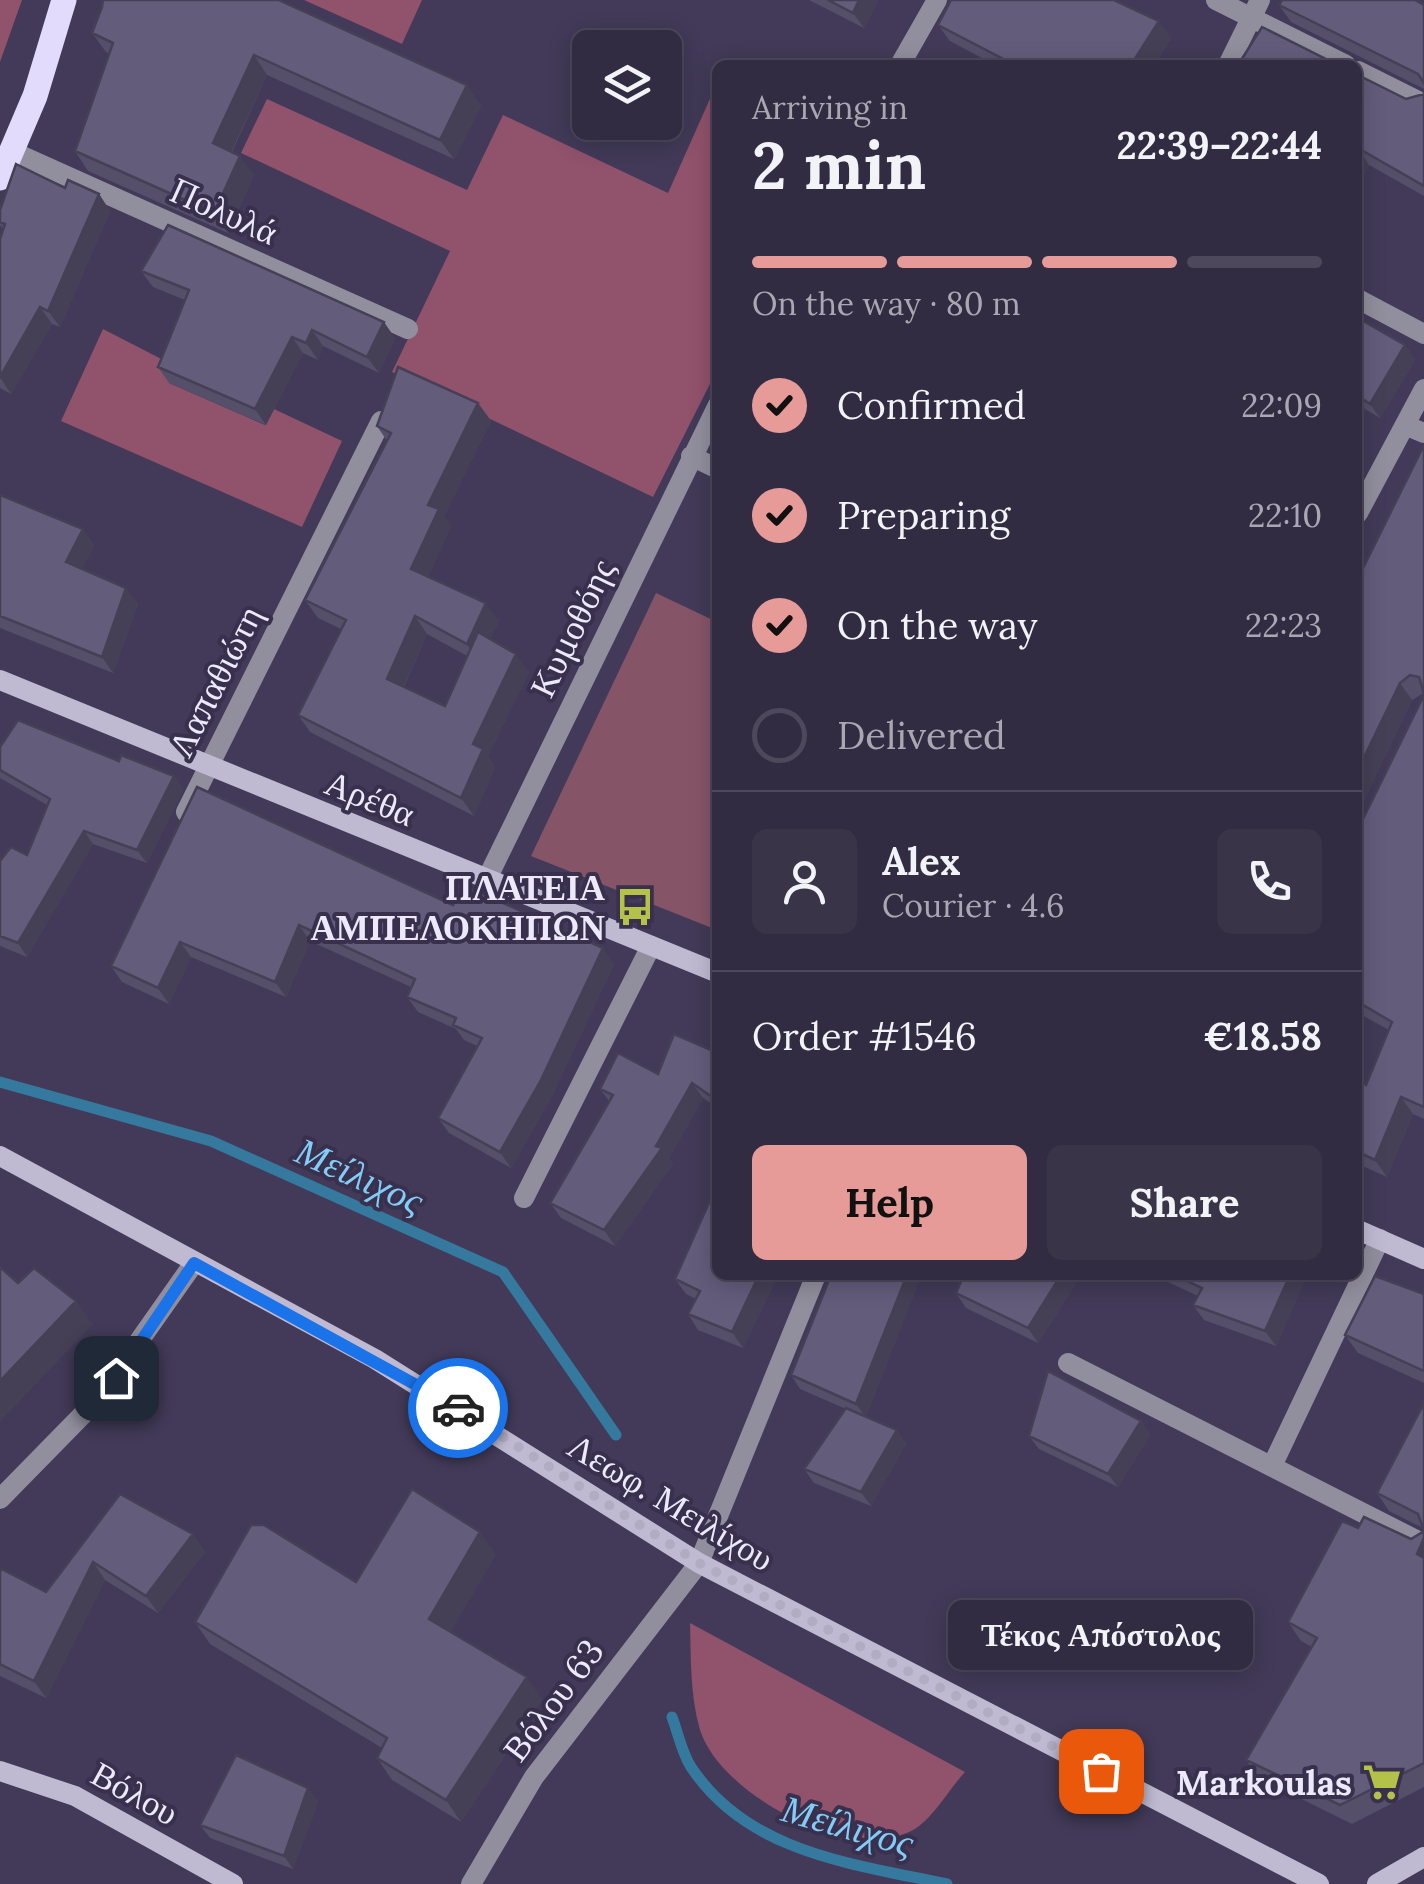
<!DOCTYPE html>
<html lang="en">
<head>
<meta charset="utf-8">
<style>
  :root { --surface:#322c42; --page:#3a3449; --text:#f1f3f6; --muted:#a8a7b2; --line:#4d485b; --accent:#e69b98 }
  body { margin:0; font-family:Lora,serif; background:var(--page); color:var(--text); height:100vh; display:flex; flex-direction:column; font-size:38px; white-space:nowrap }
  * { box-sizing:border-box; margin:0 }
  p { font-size:32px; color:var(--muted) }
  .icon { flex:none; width:55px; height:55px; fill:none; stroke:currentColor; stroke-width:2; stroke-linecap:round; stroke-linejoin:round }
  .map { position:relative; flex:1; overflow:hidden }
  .panel { position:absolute; left:712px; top:60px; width:650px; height:1220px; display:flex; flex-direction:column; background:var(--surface); border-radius:15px; box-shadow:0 5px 25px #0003,0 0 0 2px var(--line) }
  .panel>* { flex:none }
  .controls { position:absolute; left:572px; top:30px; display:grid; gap:20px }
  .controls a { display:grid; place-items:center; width:110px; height:110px; border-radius:15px; background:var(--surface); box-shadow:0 5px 25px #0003,0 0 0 2px var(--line); font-size:50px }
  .pin { position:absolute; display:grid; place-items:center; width:85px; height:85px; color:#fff; margin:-42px; border-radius:20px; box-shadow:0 5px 15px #0006 }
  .courier { position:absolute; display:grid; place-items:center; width:100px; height:100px; margin:-50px; border:8px solid #1a73e8; border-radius:50%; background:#fff; color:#222; box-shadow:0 2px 12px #0007 }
  .bubble { position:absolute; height:70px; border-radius:15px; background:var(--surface); box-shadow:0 5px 25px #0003,0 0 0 2px var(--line); font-size:32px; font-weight:800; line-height:70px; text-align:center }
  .overview em { font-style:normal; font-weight:800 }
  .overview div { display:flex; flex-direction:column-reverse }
  .overview { display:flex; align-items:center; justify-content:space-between; height:170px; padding:0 40px }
  h1 { font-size:65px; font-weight:800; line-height:75px }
  .bar { display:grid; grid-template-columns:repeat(4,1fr); gap:15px 10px; align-content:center; height:120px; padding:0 40px }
  .bar i { height:12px; border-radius:8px; background:var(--line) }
  .bar .current { background:var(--accent) }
  .bar p { grid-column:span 4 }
  .line { display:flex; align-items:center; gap:25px; padding:0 40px; border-top:2px solid var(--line) }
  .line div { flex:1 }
  .round { display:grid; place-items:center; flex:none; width:105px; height:105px; border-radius:15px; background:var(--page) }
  ol { padding:0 40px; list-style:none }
  li { display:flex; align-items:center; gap:30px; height:110px }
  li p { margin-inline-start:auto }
  li .icon { padding:10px; border-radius:50%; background:var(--accent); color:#111; stroke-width:4 }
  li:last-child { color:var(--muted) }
  li i { width:55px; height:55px; border:5px solid var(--line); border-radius:50% }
  .button { display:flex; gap:20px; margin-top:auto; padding:20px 40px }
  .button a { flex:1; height:115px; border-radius:15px; background:var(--accent); color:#111; font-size:40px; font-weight:800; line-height:115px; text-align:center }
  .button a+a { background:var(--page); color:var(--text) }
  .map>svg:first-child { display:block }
  .green { fill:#855567 }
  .forest { fill:#91526b }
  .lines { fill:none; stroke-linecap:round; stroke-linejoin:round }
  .stream { stroke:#36799e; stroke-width:11 }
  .street { stroke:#918e9d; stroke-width:20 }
  .secondary { stroke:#bfbad2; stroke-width:20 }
  .primary { stroke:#e2dbfb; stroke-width:25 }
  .wall { fill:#554f6a; fill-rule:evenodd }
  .shaded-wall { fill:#454056 }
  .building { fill:#635c7b; stroke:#454056; stroke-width:2.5 }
  .done { stroke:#b1acc2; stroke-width:10; stroke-dasharray:0 18 }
  .route { stroke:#1a73e8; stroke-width:12 }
  .labels { text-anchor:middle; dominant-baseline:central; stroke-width:8; stroke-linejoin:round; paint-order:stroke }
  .street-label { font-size:35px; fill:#ede9fb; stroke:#38304d }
  .poi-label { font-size:35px; font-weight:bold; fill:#ede9fb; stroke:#38304d; text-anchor:end }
  .water-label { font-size:38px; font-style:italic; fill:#83ccf7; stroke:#38304d }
</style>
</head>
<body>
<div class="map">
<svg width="1424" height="1884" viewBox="0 0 1424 1884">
  <rect width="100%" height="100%" fill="#423a58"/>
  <path class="green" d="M656,593L717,622V930L531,856Z"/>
  <path class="forest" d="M0,0H22L0,62Z
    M304,0H422L402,44Z
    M717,83V370L653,497L392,372L450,251L241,153L267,99L467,190L503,115L668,193Z
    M103,329L175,366L169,383L265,425L274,409L342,441L302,527L61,421Z
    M690,1623L965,1772C950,1788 932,1820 913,1830C849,1864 720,1794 700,1730C690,1696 691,1658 690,1623Z"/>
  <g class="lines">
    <path class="stream" d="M0,1082L211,1141L503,1272L616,1435
      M672,1717C678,1733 682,1753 691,1767C748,1853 853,1864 947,1884"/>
    <path class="street" d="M1216,0L1346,65
      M900,65L937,0
      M1228,65L1260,0
      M1358,71L1424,104
      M13,152L408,329
      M1358,299L1424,334
      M1405,425L1424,433
      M691,456L718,469
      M1358,513L1424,389
      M186,812L381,421
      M486,881L718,405
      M524,1198L651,946
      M1068,1363L1424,1544
      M1273,1464L1380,1239
      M0,1499L99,1398L194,1263
      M471,1884L534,1777L699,1563L816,1275"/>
    <path class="secondary" d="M0,680L718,973
      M0,1156L375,1359L699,1563L1319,1884
      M1358,1230L1424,1259
      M0,1771L75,1796L233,1884
      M1377,1884L1424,1857"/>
    <path class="primary" d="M0,178L35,96L64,0"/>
  </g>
  <path class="wall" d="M809,0H878L864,28Z
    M1279,5H1424V89L1291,22Z
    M102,7L481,105L454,159L267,75L232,152L254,175L228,233L88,171L75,151L109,54L106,52L92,33Z
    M938,25L1171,38L1154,65H995L950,41Z
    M1358,75L1406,99L1424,94V92V196L1369,165L1358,187Z
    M65,188L99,194L110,211L60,327L52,324L11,394L0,388V239L3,230L0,225V210Z
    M141,271L395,338L379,373L323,346L318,360L303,353L266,425L169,383L158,367L185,300L153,287Z
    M1358,318L1405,345L1415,360L1380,418L1365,409L1358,424Z
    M478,403L491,421L444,516L451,527L428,577L499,621L490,639L529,672L488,756L495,767L474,816L310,732L298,715L341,629L318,618L305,600L387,441L377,426ZM427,634L467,656L445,706L404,687Z
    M1424,445V693L1412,700L1358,813L1362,570Z
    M0,495L83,529L94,546L82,569L138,604L113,673L0,628Z
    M1424,695V1119L1413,1114L1387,1177L1358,1164V1080L1366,1085L1389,1030L1358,1013V829Z
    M0,747L119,761L174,776L183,790L147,863L93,844L27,957L0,946V861L27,855L47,805L0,778Z
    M197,787L453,905L614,964L552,1096L511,1168L449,1133L438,1118L477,1046L464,1040L456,1029L418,1012L407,997L411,987L310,941L286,997L191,957L169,1004L122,982L111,966Z
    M718,1053V1108L703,1098L669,1158L673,1164L615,1246L561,1218L550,1203L609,1101L600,1089L658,1074Z
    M718,1275H778L743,1348L698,1330L688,1314L696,1299L686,1294L675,1279Z
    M831,1275L866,1417L897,1430L906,1444L871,1506L814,1483L804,1469L846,1409L800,1389L791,1375Z
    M1081,1275L1038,1343L966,1308L956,1293Z
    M1153,1275H1307L1276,1346L1204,1320L1193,1305L1198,1296Z
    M1424,1294V1383L1358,1353L1345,1335Z
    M1424,1403V1787L1352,1824L1259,1778L1246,1760L1312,1647L1301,1641L1288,1622L1358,1528L1411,1539L1424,1531L1423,1528L1389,1511L1377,1493Z
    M1141,1421L1150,1435L1118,1487L1039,1449L1029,1436Z
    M120,1494L193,1534L205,1552L158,1613L105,1580L46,1698L0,1676V1568L46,1592Z
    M496,1554L450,1632L542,1699L461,1822L392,1780L377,1758L382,1748L210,1644L195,1622L356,1582Z
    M308,1788L318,1802L293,1869L210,1838L200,1825Z"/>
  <path class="shaded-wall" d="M859,0H878L864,28L853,13Z
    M1159,21L1171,38L1154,65H1131Z
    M254,55L267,75L226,163L213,143Z
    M467,85L481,105L454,159L440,140Z
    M1358,148L1369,165L1358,187Z
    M240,156L254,175L228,233L214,213Z
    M99,194L110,211L60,327L48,311Z
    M40,307L52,324L11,394L0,377Z
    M384,322L395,338L379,373L367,357Z
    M312,330L323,346L318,360L306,343Z
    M292,337L303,353L266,425L255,409Z
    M1405,345L1415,360L1380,418L1370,404Z
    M1358,399L1365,409L1358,424Z
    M478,403L491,421L444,516L451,527L424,587L411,569L428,505Z
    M83,529L94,546L78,578L66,562Z
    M126,588L138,604L113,673L102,657Z
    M486,603L499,621L479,662L467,644Z
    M415,616L427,634L399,697L387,679Z
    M516,654L529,672L488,756L495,767L474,816L461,798L473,744Z
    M1400,683L1412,700L1358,813V770Z
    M174,776L183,790L147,863L137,850Z
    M84,831L93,844L27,957L18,943Z
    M299,925L310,941L286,997L275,982Z
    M180,942L191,957L169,1004L158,988Z
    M603,948L614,964L552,1096L511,1168L500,1152Z
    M692,1083L703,1098L669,1158L673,1164L615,1246L604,1230L656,1146Z
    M1401,1097L1413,1114L1387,1177L1375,1160Z
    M759,1275H778L743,1348L732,1332Z
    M907,1275H922L866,1418L856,1404Z
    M1061,1275H1081L1038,1343L1028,1328Z
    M1290,1275H1307L1276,1346L1265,1331Z
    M76,1301L93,1324L0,1422V1381Z
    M1141,1421L1150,1435L1118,1487L1108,1474Z
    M897,1430L906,1444L871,1506L861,1492Z
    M480,1532L496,1554L445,1641L429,1619Z
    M193,1534L205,1552L158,1613L146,1596Z
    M1424,1538V1564L1417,1554Z
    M93,1562L105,1580L46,1698L34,1681Z
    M527,1677L542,1699L461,1822L446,1800Z
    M308,1788L318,1802L293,1869L284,1856Z"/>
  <path class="building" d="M103,0H279L467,85L440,140L254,55L213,143L240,156L214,213L75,151L113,43L92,33L102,7Z
    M828,0H859L853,13Z
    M951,0H1114L1159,21L1131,65H1015L938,25Z
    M1282,0H1415L1424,5V83L1418,74L1279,5Z
    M1262,27L1338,65H1238Z
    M1358,75L1406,99L1424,94V92V186L1358,148Z
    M16,164L65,188L68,180L99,194L48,311L40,307L0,377V239L5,224L0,222V210Z
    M168,225L384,322L367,357L312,330L306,343L292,337L255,409L158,367L189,290L141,271Z
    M1358,318L1405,345L1370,404L1358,396Z
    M398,367L478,403L428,505L439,509L411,569L486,603L467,644L415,616L387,679L445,706L478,632L516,654L473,744L483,749L461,798L298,715L346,620L305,600L391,433L377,426Z
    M1424,445V694L1419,677L1410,675L1400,683L1358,770V567L1362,570Z
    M0,495L83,529L66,562L126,588L102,657L0,616Z
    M1424,695V1107L1401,1097L1375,1160L1358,1152V1080L1366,1085L1392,1022L1358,1002V829Z
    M18,720L119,761L121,755L174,776L137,850L84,831L18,943L0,936V861L11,847L27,855L50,799L0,770V747Z
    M197,787L453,905L463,885L603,948L541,1080L500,1152L438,1118L482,1038L453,1025L456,1018L407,997L415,979L299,925L275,982L180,942L158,988L111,966Z
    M674,1034L718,1053V1101L692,1083L656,1146L662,1148L604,1230L550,1203L613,1095L600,1089L618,1053L658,1074Z
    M716,1187L718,1188V1275H759L732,1332L688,1314L700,1291L675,1279Z
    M0,1267L18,1283L34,1268L76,1301L0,1381Z
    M831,1275H907L856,1404L791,1375Z
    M964,1275H1061L1028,1328L956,1293Z
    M1174,1275H1290L1265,1331L1193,1305L1202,1288Z
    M1375,1276L1424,1294V1371L1345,1335Z
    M1048,1371L1141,1421L1108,1474L1029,1436Z
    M1424,1403V1538L1417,1554L1424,1558V1763L1340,1805L1246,1760L1317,1638L1288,1622L1342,1521L1358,1528L1364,1517L1411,1539L1424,1531L1418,1514L1377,1493Z
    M846,1408L897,1430L861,1492L804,1469Z
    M412,1489L480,1532L429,1619L527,1677L446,1800L377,1758L387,1738L195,1622L251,1525H264L356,1582Z
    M120,1494L193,1534L146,1596L93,1562L34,1681L0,1664V1568L46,1592Z
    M236,1755L308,1788L284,1856L200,1825Z"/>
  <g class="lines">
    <path class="done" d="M458,1408L699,1563L1101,1771"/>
    <path class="route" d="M116,1378L194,1263L458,1408"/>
  </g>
  <defs>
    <g id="bus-bare" transform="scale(3)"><path d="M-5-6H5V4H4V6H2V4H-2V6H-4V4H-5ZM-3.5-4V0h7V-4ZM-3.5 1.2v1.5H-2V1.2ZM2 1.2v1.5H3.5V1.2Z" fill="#b4c24a" stroke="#38304d" stroke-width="2.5" paint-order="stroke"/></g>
    <g id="supermarket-bare" transform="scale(3)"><path d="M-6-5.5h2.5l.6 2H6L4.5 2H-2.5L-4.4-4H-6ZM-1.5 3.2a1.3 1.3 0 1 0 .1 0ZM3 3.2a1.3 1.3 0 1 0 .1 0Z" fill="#b4c24a" stroke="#38304d" stroke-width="2.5" paint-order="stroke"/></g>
  </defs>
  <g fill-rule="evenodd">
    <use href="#bus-bare" x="635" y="907"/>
    <use href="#supermarket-bare" x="1382" y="1782"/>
  </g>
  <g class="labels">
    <g class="street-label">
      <text transform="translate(224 211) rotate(24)">Πολυλά</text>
      <text transform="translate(572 628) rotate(-64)">Κυμοθόης</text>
      <text transform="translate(215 681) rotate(-63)">Λαπαθιώτη</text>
      <text transform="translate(370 798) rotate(22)">Αρέθα</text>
      <text transform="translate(671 1502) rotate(31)">Λεωφ. Μειλίχου</text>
      <text transform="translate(553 1700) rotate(-53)">Βόλου 63</text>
      <text transform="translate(135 1793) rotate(29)">Βόλου</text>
    </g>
    <g class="poi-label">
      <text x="605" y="887">ΠΛΑΤΕΙΑ<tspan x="605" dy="40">ΑΜΠΕΛΟΚΗΠΩΝ</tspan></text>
      <text x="1352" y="1782">Markoulas</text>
    </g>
    <g class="water-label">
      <text transform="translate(360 1175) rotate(24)">Μείλιχος</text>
      <text transform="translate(848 1825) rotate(16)">Μείλιχος</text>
    </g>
  </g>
</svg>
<div class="controls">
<a><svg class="icon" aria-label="layers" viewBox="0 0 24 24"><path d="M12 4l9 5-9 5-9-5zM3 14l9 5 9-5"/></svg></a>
</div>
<div class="pin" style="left:1101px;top:1771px;background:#ea580c"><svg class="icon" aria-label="bag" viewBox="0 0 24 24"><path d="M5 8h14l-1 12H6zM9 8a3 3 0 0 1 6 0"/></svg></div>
<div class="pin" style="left:116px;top:1378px;background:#1f2937"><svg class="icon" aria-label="home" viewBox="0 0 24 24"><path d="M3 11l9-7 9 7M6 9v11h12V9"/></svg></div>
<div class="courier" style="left:458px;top:1408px"><svg class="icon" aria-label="car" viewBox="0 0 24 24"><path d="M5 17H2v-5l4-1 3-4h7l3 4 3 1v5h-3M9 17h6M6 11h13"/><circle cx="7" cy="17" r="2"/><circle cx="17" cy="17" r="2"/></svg></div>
<div class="bubble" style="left:948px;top:1600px;width:305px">Τέκος Απόστολος</div>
<section class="panel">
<div class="overview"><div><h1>2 min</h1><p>Arriving in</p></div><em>22:39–22:44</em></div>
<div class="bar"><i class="current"></i><i class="current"></i><i class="current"></i><i></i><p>On the way · 80 m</p></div>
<ol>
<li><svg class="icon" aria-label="check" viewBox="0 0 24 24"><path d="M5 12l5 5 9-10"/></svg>Confirmed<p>22:09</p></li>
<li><svg class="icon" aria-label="check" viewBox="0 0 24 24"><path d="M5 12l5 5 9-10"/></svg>Preparing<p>22:10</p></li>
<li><svg class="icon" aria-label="check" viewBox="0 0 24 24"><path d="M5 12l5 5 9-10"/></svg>On the way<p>22:23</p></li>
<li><i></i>Delivered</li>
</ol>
<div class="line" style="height:180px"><a class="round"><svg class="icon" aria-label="person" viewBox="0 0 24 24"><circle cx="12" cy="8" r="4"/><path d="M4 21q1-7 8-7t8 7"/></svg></a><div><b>Alex</b><p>Courier · 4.6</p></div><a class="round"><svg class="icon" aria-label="phone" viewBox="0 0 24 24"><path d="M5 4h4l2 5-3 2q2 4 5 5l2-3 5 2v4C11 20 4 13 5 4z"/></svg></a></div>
<div class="line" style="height:130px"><div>Order #1546</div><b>€18.58</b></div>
<div class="button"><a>Help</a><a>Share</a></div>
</section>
</div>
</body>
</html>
